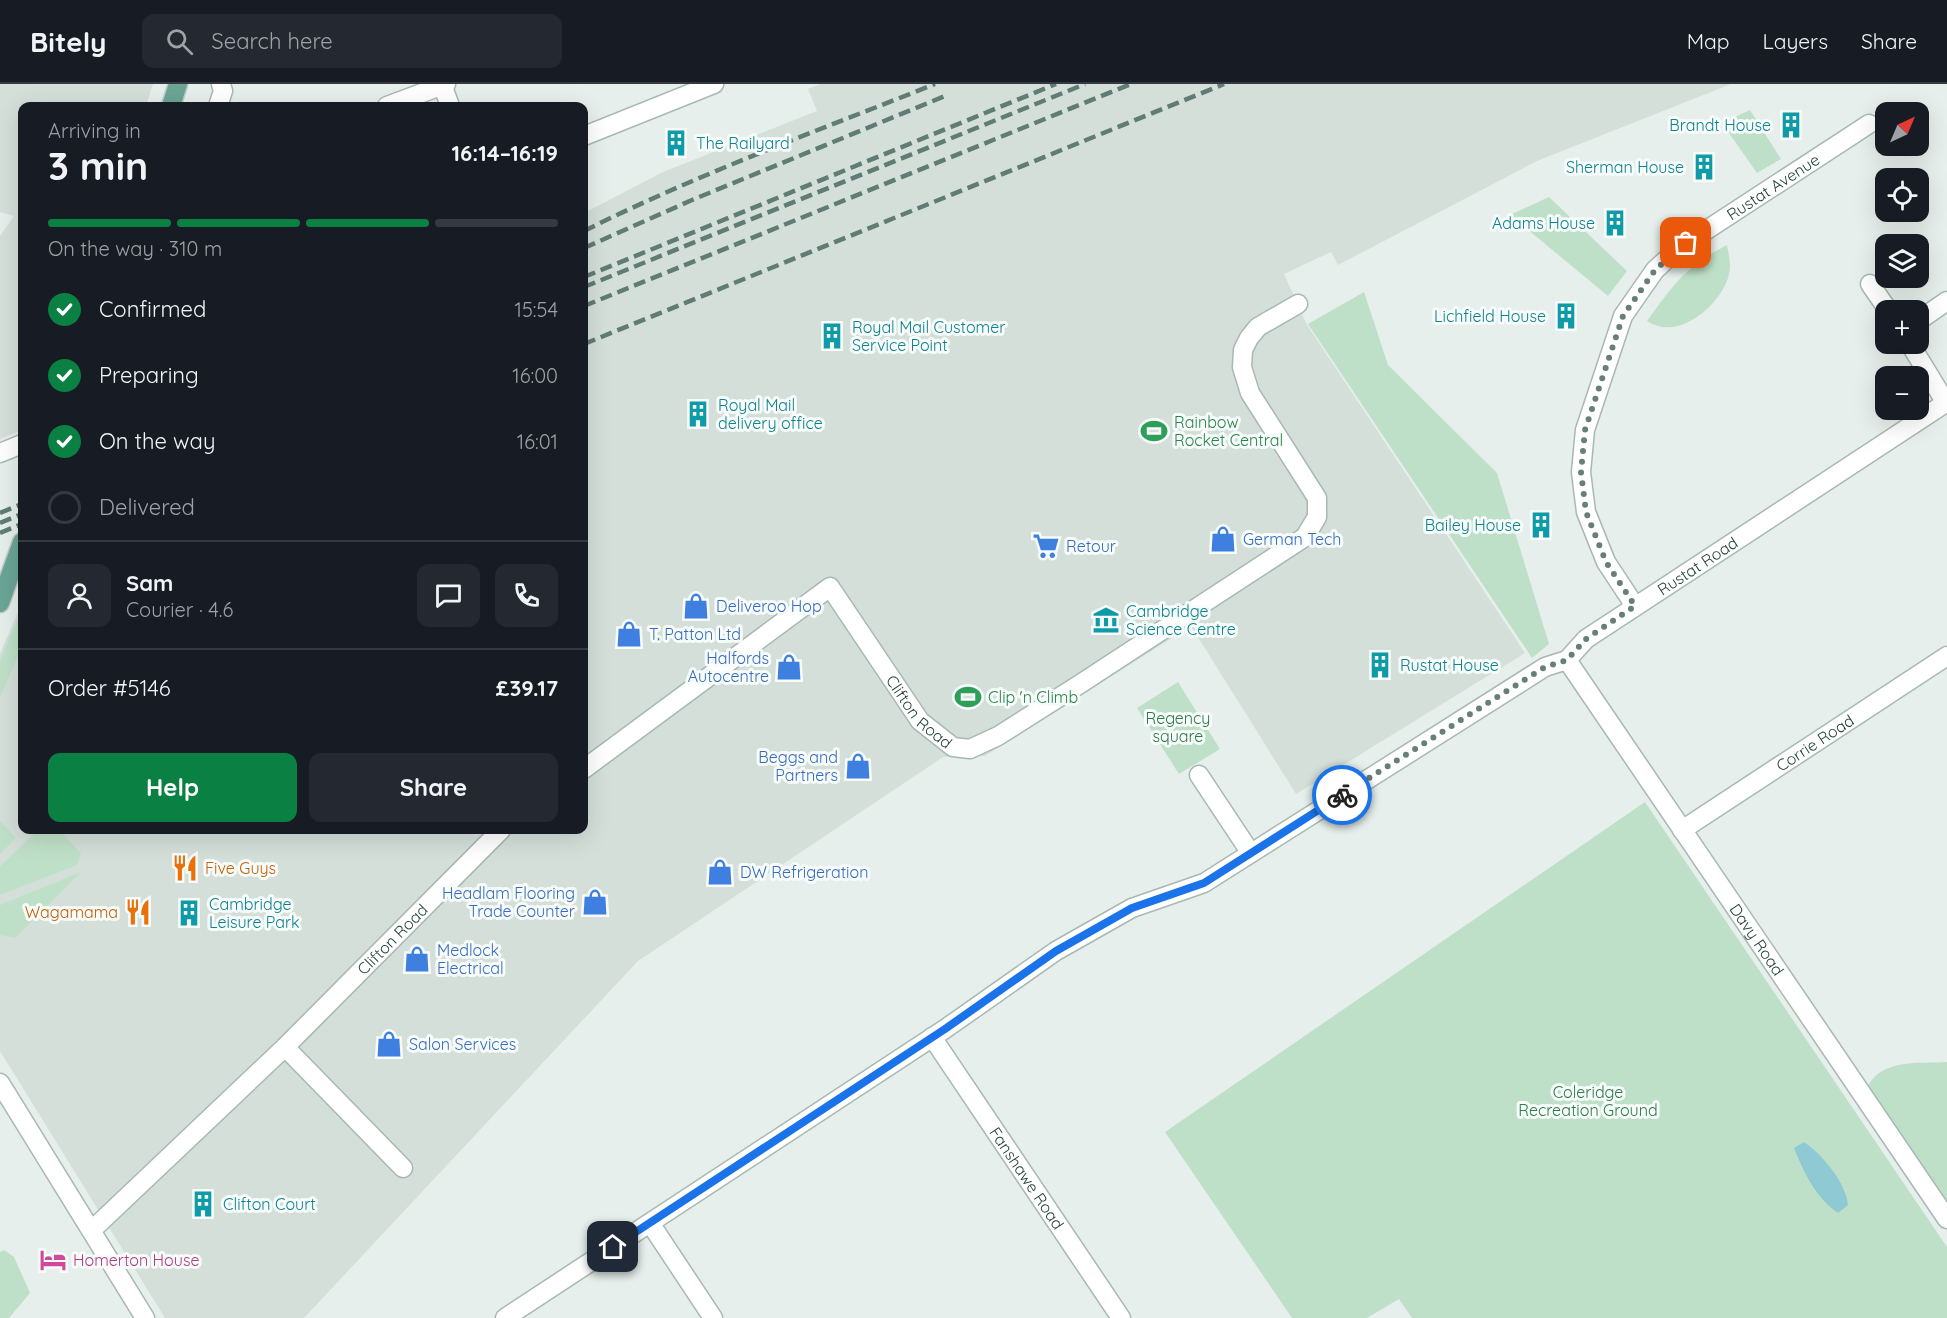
<!DOCTYPE html>
<html lang="en">
<head>
<meta charset="utf-8">
<style>
  :root { --surface:#171b24; --page:#242831; --text:#f1f3f6; --muted:#9ea1a6; --line:#363941; --accent:#0b8043 }
  body { margin:0; font-family:Quicksand,sans-serif; background:var(--page); color:var(--text); height:100vh; display:flex; flex-direction:column; font-size:22px; white-space:nowrap }
  * { box-sizing:border-box; margin:0 }
  p { font-size:20px; color:var(--muted) }
  .icon { flex:none; width:33px; height:33px; fill:none; stroke:currentColor; stroke-width:2; stroke-linecap:round; stroke-linejoin:round }
  .map { position:relative; flex:1; overflow:hidden }
  .panel { position:absolute; left:18px; top:18px; width:570px; height:732px; display:flex; flex-direction:column; background:var(--surface); border-radius:12px; box-shadow:0 6px 24px #0002 }
  .panel>* { flex:none }
  .needle { width:39px; rotate:44deg }
  .buttons { position:absolute; left:1875px; top:18px; display:grid; gap:12px }
  .buttons a { display:grid; place-items:center; width:54px; height:54px; border-radius:12px; background:var(--surface); box-shadow:0 6px 24px #0002; font-size:30px }
  .pin { position:absolute; display:grid; place-items:center; width:51px; height:51px; color:#fff; margin:-26px; border-radius:12px; box-shadow:0 3px 9px #0006 }
  .courier { position:absolute; display:grid; place-items:center; width:60px; height:60px; margin:-30px; border:4px solid #1a73e8; border-radius:50%; background:#fff; color:#222; box-shadow:0 2px 8px #0007 }
  .summary em { font-style:normal; font-weight:700 }
  .summary div { display:flex; flex-direction:column-reverse }
  .summary { display:flex; align-items:center; justify-content:space-between; height:102px; padding:0 30px }
  h1 { font-size:39px; font-weight:700; line-height:45px }
  .bar { display:grid; grid-template-columns:repeat(4,1fr); gap:9px 6px; align-content:center; height:72px; padding:0 30px }
  .bar i { height:8px; border-radius:4px; background:var(--line) }
  .bar .current { background:var(--accent) }
  .bar p { grid-column:span 4 }
  .line { display:flex; align-items:center; gap:15px; padding:0 30px; border-top:2px solid var(--line) }
  .line div { flex:1 }
  .round { display:grid; place-items:center; flex:none; width:63px; height:63px; border-radius:12px; background:var(--page) }
  ol { padding:0 30px; list-style:none }
  li { display:flex; align-items:center; gap:18px; height:66px }
  li p { margin-inline-start:auto }
  li .icon { padding:6px; border-radius:50%; background:var(--accent); color:#fff; stroke-width:4 }
  li:last-child { color:var(--muted) }
  li i { width:33px; height:33px; border:3px solid var(--line); border-radius:50% }
  .cta { display:flex; gap:12px; margin-top:auto; padding:12px 30px }
  .cta a { flex:1; height:69px; border-radius:12px; background:var(--accent); color:#fff; font-size:24px; font-weight:700; line-height:69px; text-align:center }
  .cta a+a { background:var(--page); color:var(--text) }
  header { display:flex; align-items:center; gap:36px; box-sizing:border-box; height:84px; padding:0 30px; background:var(--surface); border-bottom:2px solid var(--line) }
  header strong { font-size:28px }
  nav { display:flex; gap:33px; margin-inline-start:auto; font-size:21px }
  .search { width:420px; height:54px; background:var(--page); display:flex; align-items:center; gap:15px; box-sizing:border-box; padding:0 21px; border-radius:12px; color:var(--muted); font-size:22px }
  .map>svg:first-child { display:block }
  .built { fill:#d4dfda }
  .green { fill:#bfe0c8 }
  .water { fill:#8ec9d4 }
  .lines { fill:none; stroke-linecap:round; stroke-linejoin:round }
  .minor-casing { stroke:#a8b8b2; stroke-width:21 }
  .major-casing { stroke:#c2cac8; stroke-width:21 }
  .minor { stroke:#fff; stroke-width:18 }
  .major { stroke:#6aa596; stroke-width:18 }
  .rail { stroke:#5f7d75; stroke-width:4.5; stroke-dasharray:12 6; stroke-linecap:butt }
  .done { stroke:#687f78; stroke-width:6; stroke-dasharray:0 10.8 }
  .route { stroke:#1a73e8; stroke-width:8 }
  .labels { text-anchor:middle; dominant-baseline:central; stroke-width:6; stroke-linejoin:round; paint-order:stroke }
  .culture-label { font-size:16px; fill:#0d838f; stroke:#f7fbf9; text-anchor:start }
  .street-label { font-size:16px; fill:#24423a; stroke:#f7fbf9 }
  .leisure-label { font-size:16px; fill:#27864d; stroke:#f7fbf9; text-anchor:start }
  .shop-label { font-size:16px; fill:#366cbe; stroke:#f7fbf9; text-anchor:start }
  .park-label { font-size:16px; fill:#2d7a4b; stroke:#f7fbf9 }
  .food-label { font-size:16px; fill:#c56008; stroke:#f7fbf9; text-anchor:start }
  .hotel-label { font-size:16px; fill:#b23c85; stroke:#f7fbf9; text-anchor:start }
</style>
</head>
<body>
<header>
<strong>Bitely</strong>
<div class="search"><svg class="icon" aria-label="search" viewBox="0 0 24 24"><circle cx="10" cy="10" r="6"/><path d="M15 15l6 6"/></svg>Search here</div>
<nav><a>Map</a><a>Layers</a><a>Share</a></nav>
</header>
<div class="map">
<svg width="1947" height="1234" viewBox="0 0 1947 1234">
  <rect width="100%" height="100%" fill="#e6efeb"/>
  <path class="built" d="M0,0H153L146,22H22V346L0,355V152L14,132L0,128Z
    M820,0H1731L1537,77L1338,181L1331,168L1284,190L1307,241L1525,569L1296,710L1191,542L985,672L943,673L638,877L304,1234H165L0,967V570L22,519V746H477L474,753L481,746H584V129L663,88L817,27L808,5Z"/>
  <path class="green" d="M1750,26L1781,75L1757,89L1722,39Z
    M1549,113L1627,187L1608,212L1510,131Z
    M1727,161C1729,172 1732,182 1728,194C1719,222 1678,258 1647,237C1674,200 1686,182 1727,161Z
    M1364,208L1388,281L1497,389L1549,560L1532,574L1308,240Z
    M22,525V563L0,613V577Z
    M1178,598L1220,665L1179,690L1137,624Z
    M1645,718L1947,1163V1234H1412L1399,1215L1367,1234H1292L1165,1048Z
    M0,737L16,754L0,770Z
    M38,746H59L81,769L77,781L0,811V782Z
    M81,788L15,854L0,851V821Z
    M1947,978V1118L1868,1002C1883,974 1919,980 1947,978Z
    M4,1166L14,1173L30,1209L9,1234H0V1168Z"/>
  <path class="water" d="M1804,1058C1822,1070 1846,1099 1848,1121L1838,1129C1816,1114 1804,1089 1794,1064Z"/>
  <g class="lines">
    <g class="minor-casing">
      <g id="minor">
        <path d="M442,0L450,22"/>
        <path d="M218,22L223,7L221,0"/>
        <path d="M387,22L446,0"/>
        <path d="M584,52L714,0"/>
        <path d="M1870,200L1888,226"/>
        <path d="M1918,237L1947,217"/>
        <path d="M1910,260L1946,319"/>
        <path d="M0,369L22,360"/>
        <path id="s1" d="M1635,522L1606,478L1586,428L1581,388L1585,346L1623,232L1655,186L1679,164L1869,40"/>
        <path id="s2" d="M1567,576L1947,1135"/>
        <path id="s3" d="M584,685L830,503L920,637L953,663L970,665L998,652L1077,602L1305,453L1317,433V414L1250,309L1242,283L1243,266L1249,254L1258,243L1298,220"/>
        <path d="M1199,691L1250,768"/>
        <path id="s4" d="M1682,746L1947,572"/>
        <path id="s5" d="M932,953L1121,1234"/>
        <path d="M285,963L403,1084"/>
        <path d="M0,999L145,1234"/>
        <path d="M650,1139L713,1234"/>
        <path id="s6" d="M92,1146L285,963L501,746"/>
        <path id="s7" d="M505,1234L945,945L1056,867L1132,824L1204,799L1545,583L1567,576L1586,555L1947,318"/>
      </g>
    </g>
    <g class="major-casing">
      <path id="major" d="M171,22L178,0
        M0,519L22,458"/>
    </g>
    <use href="#minor" class="minor"/>
    <use href="#major" class="major"/>
    <path class="rail" d="M584,147C698,90 817,47 935,0
      M584,164L692,116L945,12
      M584,193L1056,0
      M584,203L1085,0
      M584,222L1131,0
      M584,260L1224,0
      M0,429L22,420
      M0,439L22,430
      M0,449L22,440"/>
  </g>
  <g class="lines">
    <path class="done" d="M1342,711L1545,583L1567,576L1586,555L1635,522L1606,478L1586,428L1581,388L1585,346L1623,232L1655,186L1686,159"/>
    <path class="route" d="M613,1163L945,945L1056,867L1132,824L1204,799L1342,711"/>
  </g>
  <defs>
    <g id="building-bare" transform="scale(2.07)"><path d="M-4-6H4V6H1V3H-1V6H-4ZM-2.5-4.3h1.7v1.8h-1.7ZM.8-4.3h1.7v1.8H.8ZM-2.5-1h1.7V.8h-1.7ZM.8-1h1.7V.8H.8Z" fill="#0f9aa8" stroke="#f7fbf9" stroke-width="2.5" paint-order="stroke"/></g>
    <g id="stadium-bare" transform="scale(2.07)"><path d="M0-5a6.5 5 0 1 0 0 10a6.5 5 0 1 0 0-10ZM-3.5-1.8h7v3.6h-7Z" fill="#2e9e5b" stroke="#f7fbf9" stroke-width="2.5" paint-order="stroke"/></g>
    <g id="shop-bare" transform="scale(2.07)"><path d="M-5-2.5h2.3a2.7 3.5 0 0 1 5.4 0H5L5.5 6h-11ZM-1.5-2.5h3a1.5 2.3 0 0 0-3 0Z" fill="#3f7fe0" stroke="#f7fbf9" stroke-width="2.5" paint-order="stroke"/></g>
    <g id="supermarket-bare" transform="scale(2.07)"><path d="M-6-5.5h2.5l.6 2H6L4.5 2H-2.5L-4.4-4H-6ZM-1.5 3.2a1.3 1.3 0 1 0 .1 0ZM3 3.2a1.3 1.3 0 1 0 .1 0Z" fill="#3f7fe0" stroke="#f7fbf9" stroke-width="2.5" paint-order="stroke"/></g>
    <g id="museum-bare" transform="scale(2.07)"><path d="M0-6L6-3V-2H-6V-3ZM-5-1h2V3h-2ZM-1-1h2V3h-2ZM3-1h2V3H3ZM-6 4H6V6H-6Z" fill="#0f9aa8" stroke="#f7fbf9" stroke-width="2.5" paint-order="stroke"/></g>
    <g id="restaurant-bare" transform="scale(2.07)"><path d="M-5-6h1v4h1v-4h1v4h1v-4h1v5L-1.5 .5V6h-2V.5L-5-1ZM5-6V6H3V1.5H1.5Q1.5-4 5-6Z" fill="#e8710a" stroke="#f7fbf9" stroke-width="2.5" paint-order="stroke"/></g>
    <g id="hotel-bare" transform="scale(2.07)"><path d="M-6-4.5h1.5V1H6V5H4.5V3h-9V5H-6ZM-4 0a1.8 1.8 0 1 1 3.6 0ZM.5 0V-2.5h3Q6-2.5 6 0Z" fill="#d1479c" stroke="#f7fbf9" stroke-width="2.5" paint-order="stroke"/></g>
  </defs>
  <g fill-rule="evenodd">
    <use href="#building-bare" x="1791" y="41"/>
    <use href="#building-bare" x="676" y="59"/>
    <use href="#building-bare" x="1704" y="83"/>
    <use href="#building-bare" x="1615" y="139"/>
    <use href="#building-bare" x="1566" y="232"/>
    <use href="#building-bare" x="832" y="252"/>
    <use href="#building-bare" x="698" y="330"/>
    <use href="#stadium-bare" x="1154" y="347"/>
    <use href="#building-bare" x="1541" y="441"/>
    <use href="#shop-bare" x="1223" y="455"/>
    <use href="#supermarket-bare" x="1046" y="462"/>
    <use href="#shop-bare" x="696" y="522"/>
    <use href="#museum-bare" x="1106" y="536"/>
    <use href="#shop-bare" x="629" y="550"/>
    <use href="#building-bare" x="1380" y="581"/>
    <use href="#shop-bare" x="789" y="583"/>
    <use href="#stadium-bare" x="968" y="613"/>
    <use href="#shop-bare" x="858" y="682"/>
    <use href="#restaurant-bare" x="185" y="784"/>
    <use href="#shop-bare" x="720" y="788"/>
    <use href="#shop-bare" x="595" y="818"/>
    <use href="#restaurant-bare" x="138" y="828"/>
    <use href="#building-bare" x="189" y="829"/>
    <use href="#shop-bare" x="417" y="875"/>
    <use href="#shop-bare" x="389" y="960"/>
    <use href="#building-bare" x="203" y="1120"/>
    <use href="#hotel-bare" x="53" y="1176"/>
  </g>
  <g class="labels">
    <g class="culture-label">
      <text x="1771" y="41" text-anchor="end">Brandt House</text>
      <text x="696" y="59">The Railyard</text>
      <text x="1684" y="83" text-anchor="end">Sherman House</text>
      <text x="1595" y="139" text-anchor="end">Adams House</text>
      <text x="1546" y="232" text-anchor="end">Lichfield House</text>
      <text x="852" y="243">Royal Mail Customer<tspan x="852" dy="18">Service Point</tspan></text>
      <text x="718" y="321">Royal Mail<tspan x="718" dy="18">delivery office</tspan></text>
      <text x="1521" y="441" text-anchor="end">Bailey House</text>
      <text x="1126" y="527">Cambridge<tspan x="1126" dy="18">Science Centre</tspan></text>
      <text x="1400" y="581">Rustat House</text>
      <text x="209" y="820">Cambridge<tspan x="209" dy="18">Leisure Park</tspan></text>
      <text x="223" y="1120">Clifton Court</text>
    </g>
    <g class="street-label">
      <text stroke="none"><textPath href="#s1" startOffset="510">Rustat Avenue</textPath></text>
      <text stroke="none"><textPath href="#s7" startOffset="1414">Rustat Road</textPath></text>
      <text stroke="none"><textPath href="#s3" startOffset="460">Clifton Road</textPath></text>
      <text stroke="none"><textPath href="#s4" startOffset="159">Corrie Road</textPath></text>
      <text stroke="none"><textPath href="#s6" startOffset="418">Clifton Road</textPath></text>
      <text stroke="none"><textPath href="#s2" startOffset="338">Davy Road</textPath></text>
      <text stroke="none"><textPath href="#s5" startOffset="170">Fanshawe Road</textPath></text>
    </g>
    <g class="leisure-label">
      <text x="1174" y="338">Rainbow<tspan x="1174" dy="18">Rocket Central</tspan></text>
      <text x="988" y="613">Clip 'n Climb</text>
    </g>
    <g class="shop-label">
      <text x="1243" y="455">German Tech</text>
      <text x="1066" y="462">Retour</text>
      <text x="716" y="522">Deliveroo Hop</text>
      <text x="649" y="550">T. Patton Ltd</text>
      <text x="769" y="574" text-anchor="end">Halfords<tspan x="769" dy="18">Autocentre</tspan></text>
      <text x="838" y="673" text-anchor="end">Beggs and<tspan x="838" dy="18">Partners</tspan></text>
      <text x="740" y="788">DW Refrigeration</text>
      <text x="575" y="809" text-anchor="end">Headlam Flooring<tspan x="575" dy="18">Trade Counter</tspan></text>
      <text x="437" y="866">Medlock<tspan x="437" dy="18">Electrical</tspan></text>
      <text x="409" y="960">Salon Services</text>
    </g>
    <g class="park-label">
      <text x="1178" y="634">Regency<tspan x="1178" dy="18">square</tspan></text>
      <text x="1588" y="1008">Coleridge<tspan x="1588" dy="18">Recreation Ground</tspan></text>
    </g>
    <g class="food-label">
      <text x="205" y="784">Five Guys</text>
      <text x="118" y="828" text-anchor="end">Wagamama</text>
    </g>
    <g class="hotel-label">
      <text x="73" y="1176">Homerton House</text>
    </g>
  </g>
</svg>
<div class="buttons">
<a><svg class="needle" viewBox="-14 -14 28 28"><path d="M0-13l5 13h-10z" fill="#e53935"/><path d="M0 13l5-13h-10z" fill="#9ea1a6"/></svg></a>
<a><svg class="icon" aria-label="locate" viewBox="0 0 24 24"><circle cx="12" cy="12" r="6"/><path d="M12 2v4M12 18v4M2 12h4M18 12h4"/></svg></a>
<a><svg class="icon" aria-label="layers" viewBox="0 0 24 24"><path d="M12 4l9 5-9 5-9-5zM3 14l9 5 9-5"/></svg></a>
<a>+</a>
<a>−</a>
</div>
<div class="pin" style="left:1686px;top:159px;background:#ea580c"><svg class="icon" aria-label="bag" viewBox="0 0 24 24"><path d="M5 8h14l-1 12H6zM9 8a3 3 0 0 1 6 0"/></svg></div>
<div class="pin" style="left:613px;top:1163px;background:#1f2937"><svg class="icon" aria-label="home" viewBox="0 0 24 24"><path d="M3 11l9-7 9 7M6 9v11h12V9"/></svg></div>
<div class="courier" style="left:1342px;top:711px"><svg class="icon" aria-label="bike" viewBox="0 0 24 24"><circle cx="6" cy="16" r="4"/><circle cx="18" cy="16" r="4"/><path d="M6 16l4-8h5l3 8M10 8l3 8H6M13 5h3"/></svg></div>
<section class="panel">
<div class="summary"><div><h1>3 min</h1><p>Arriving in</p></div><em>16:14–16:19</em></div>
<div class="bar"><i class="current"></i><i class="current"></i><i class="current"></i><i></i><p>On the way · 310 m</p></div>
<ol>
<li><svg class="icon" aria-label="check" viewBox="0 0 24 24"><path d="M5 12l5 5 9-10"/></svg>Confirmed<p>15:54</p></li>
<li><svg class="icon" aria-label="check" viewBox="0 0 24 24"><path d="M5 12l5 5 9-10"/></svg>Preparing<p>16:00</p></li>
<li><svg class="icon" aria-label="check" viewBox="0 0 24 24"><path d="M5 12l5 5 9-10"/></svg>On the way<p>16:01</p></li>
<li><i></i>Delivered</li>
</ol>
<div class="line" style="height:108px"><a class="round"><svg class="icon" aria-label="person" viewBox="0 0 24 24"><circle cx="12" cy="8" r="4"/><path d="M4 21q1-7 8-7t8 7"/></svg></a><div><b>Sam</b><p>Courier · 4.6</p></div><a class="round"><svg class="icon" aria-label="chat" viewBox="0 0 24 24"><path d="M4 5h16v11H9l-5 4z"/></svg></a><a class="round"><svg class="icon" aria-label="phone" viewBox="0 0 24 24"><path d="M5 4h4l2 5-3 2q2 4 5 5l2-3 5 2v4C11 20 4 13 5 4z"/></svg></a></div>
<div class="line" style="height:78px"><div>Order #5146</div><b>£39.17</b></div>
<div class="cta"><a>Help</a><a>Share</a></div>
</section>
</div>
</body>
</html>
